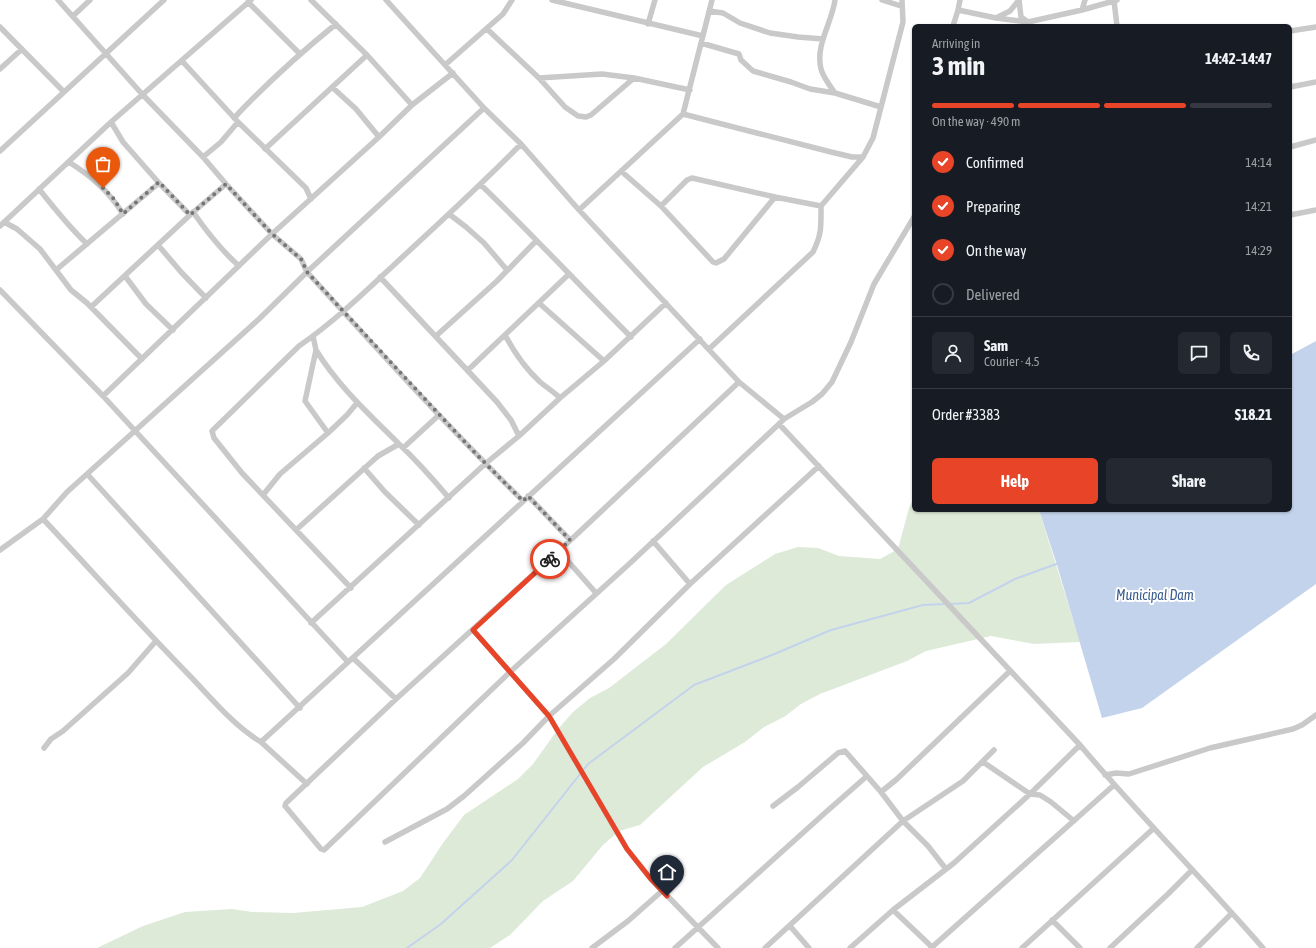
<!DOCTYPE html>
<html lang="en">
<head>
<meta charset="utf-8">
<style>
  :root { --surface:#171b24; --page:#242831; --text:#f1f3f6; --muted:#9ea1a6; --line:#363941; --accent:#e84428 }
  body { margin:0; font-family:"Asap Condensed",sans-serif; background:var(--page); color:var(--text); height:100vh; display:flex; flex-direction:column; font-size:15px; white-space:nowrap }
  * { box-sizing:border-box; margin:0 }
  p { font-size:13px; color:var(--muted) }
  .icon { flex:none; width:22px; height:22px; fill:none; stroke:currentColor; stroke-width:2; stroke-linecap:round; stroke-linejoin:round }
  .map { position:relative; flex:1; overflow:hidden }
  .details { position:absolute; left:912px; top:24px; width:380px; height:488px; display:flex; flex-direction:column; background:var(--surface); border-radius:6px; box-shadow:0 1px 3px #0004 }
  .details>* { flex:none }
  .pin { position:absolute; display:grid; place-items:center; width:34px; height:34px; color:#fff; margin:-41px -17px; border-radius:50% 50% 50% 0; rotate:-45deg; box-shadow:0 0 4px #0007 }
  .pin .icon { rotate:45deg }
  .courier { position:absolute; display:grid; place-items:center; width:40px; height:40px; margin:-20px; border:3px solid #e84428; border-radius:50%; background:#fff; color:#222; box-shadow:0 1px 5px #0007 }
  .headline em { font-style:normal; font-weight:700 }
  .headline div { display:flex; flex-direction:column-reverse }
  .headline { display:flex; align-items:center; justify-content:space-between; height:68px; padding:0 20px }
  h1 { font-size:26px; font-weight:700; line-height:30px }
  .bar { display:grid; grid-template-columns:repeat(4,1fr); gap:6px 4px; align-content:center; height:48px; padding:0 20px }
  .bar i { height:5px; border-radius:3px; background:var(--line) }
  .bar .current { background:var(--accent) }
  .bar p { grid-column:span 4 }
  .line { display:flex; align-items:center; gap:10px; padding:0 20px; border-top:1px solid var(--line) }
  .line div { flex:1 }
  .round { display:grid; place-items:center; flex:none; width:42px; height:42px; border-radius:6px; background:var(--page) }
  ol { padding:0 20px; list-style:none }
  li { display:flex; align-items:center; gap:12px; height:44px }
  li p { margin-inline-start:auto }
  li .icon { padding:4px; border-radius:50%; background:var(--accent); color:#fff; stroke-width:4 }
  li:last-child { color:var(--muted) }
  li i { width:22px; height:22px; border:2px solid var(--line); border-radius:50% }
  .primary-button { display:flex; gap:8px; margin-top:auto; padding:8px 20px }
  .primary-button a { flex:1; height:46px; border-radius:6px; background:var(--accent); color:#fff; font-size:16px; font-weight:700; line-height:46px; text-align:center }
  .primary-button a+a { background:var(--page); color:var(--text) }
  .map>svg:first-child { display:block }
  .green { fill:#deead8 }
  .water { fill:#c3d3eb }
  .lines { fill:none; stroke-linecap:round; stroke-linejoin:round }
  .stream { stroke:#c3d3eb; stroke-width:2 }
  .street { stroke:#c9c9c9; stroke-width:5.5 }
  .done { stroke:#767676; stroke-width:4; stroke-dasharray:0 7.2 }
  .route { stroke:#e84428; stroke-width:5 }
  .labels { text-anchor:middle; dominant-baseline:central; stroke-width:4; stroke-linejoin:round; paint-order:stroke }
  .water-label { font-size:14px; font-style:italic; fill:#395b8e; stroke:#fff }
</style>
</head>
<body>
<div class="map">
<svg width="1316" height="948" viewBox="0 0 1316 948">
  <rect width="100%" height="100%" fill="#fff"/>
  <path class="green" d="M914,497V510H1039L1080,642L1034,644L991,636L926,651L907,661L820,694L801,704L784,717L764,727L745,742L703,767L640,825L619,831L603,845L573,881L543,901L510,935L490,948H97L143,926L185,912L232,909L252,912L293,913L362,907L403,891L420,878L443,843L464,815L518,779L533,764L558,729L573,712L590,698L609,688L666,644L726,585L775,554L798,547L818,548L839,556L880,559L898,549L909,508Z"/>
  <path class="water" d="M1316,341V584L1142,708L1102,718L1057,565L1039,510H1290V355Z"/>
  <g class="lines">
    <path class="stream" d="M950,604L969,603L1015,579L1059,563
      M407,948L441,924L512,860L588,764L694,685L772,655L831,630L923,605L946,604"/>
    <path class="street" d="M58,0L142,94L203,157L226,184L272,234L301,259L307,272C377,349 448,427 523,501
      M311,0L367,55L412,105
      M386,0L484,108L521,144L579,210L739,382L784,419L779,424L1080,745C1139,815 1203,879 1263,948
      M552,0L703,36
      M882,0L901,6
      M1019,0L1021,17L1028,22L1031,26
      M1114,1L1117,26
      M248,2L300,54
      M958,10L996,18L1028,22L1082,10L1117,0
      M1082,10L1085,0
      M709,11L723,13L740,23L770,33L798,37L823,39
      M73,16L90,0
      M996,18L1010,11L1019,0
      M648,24L655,0
      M953,26L958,10L960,0
      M0,27L64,92
      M487,29L539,78L565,107L578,116L586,117L591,115L634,78L690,90
      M1290,31L1316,27
      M701,43L739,54L741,60L753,71L791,82L810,89L835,93L881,107
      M182,61L238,122L306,188L311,199
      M445,65L503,14L512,0
      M0,69L22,49
      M539,78L602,74L634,78
      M332,87L356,109L379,137
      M1290,87L1316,82
      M835,93C830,86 823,77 821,69C815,45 832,23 835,0
      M683,114L831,152L852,157H863
      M234,118C266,84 299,54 336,24
      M111,122L123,142L159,183
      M1290,147L1316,140
      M265,149L367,55
      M0,151L164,0
      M203,157L221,142L238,122
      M69,162C92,177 108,190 123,214
      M621,171L661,206L713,262L716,263L724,259L775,197L821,206
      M481,185C532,234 580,286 631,337
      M39,189C54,208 69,227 87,244
      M661,206L687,180L692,178L775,197
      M579,210L683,114L712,0
      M193,212C207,232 221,250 239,266
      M449,214L466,227L484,243L507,270
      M1290,215L1316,210
      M4,222L17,229L40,249L71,290L87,303L142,359
      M0,226L111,122L251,0
      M158,245L181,272L206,298
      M56,270L159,183L190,215
      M125,276L146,304L173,330
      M380,277L497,402L511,420L519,436
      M0,290L103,396L348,662
      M539,303L604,361
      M91,307L190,215L226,184
      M505,335C514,352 526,369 540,382C546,387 554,392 560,398
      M313,336L316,350L305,401L328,433
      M436,336L497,281L536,241
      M709,349L813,252C822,234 821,226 821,206L863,157L873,138L903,22L902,0
      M316,350C338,386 369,414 399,444C417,461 433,479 449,498
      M468,370L569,274
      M739,382L559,551L396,699L286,803L285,806L321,849L324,850L510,672L628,565L779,424
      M103,396L272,234L379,137L412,105L453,73
      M784,419L812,402L822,394L832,382L851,342L874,284L914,217
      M403,448L439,415
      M364,468L385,492L419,525
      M88,475L300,708
      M263,495L280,474L328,433L347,415L357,403
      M528,496L570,540
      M43,519C92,571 140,625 190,676C212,699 234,726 261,742L307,784
      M296,530L242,473L214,438L212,431L299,346C334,322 365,292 396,263C438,224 481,185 521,144
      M653,541L690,584
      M0,550L43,519L67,492L259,319L307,272L484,108
      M559,551L596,593
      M351,588L296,530L378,456L399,444
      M311,623L485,464L519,436L560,398L604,361L666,303
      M473,630L549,716L627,849L650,878L718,948
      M353,658L396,699
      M261,742L700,339
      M44,748L51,739L63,731L128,673L156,641
      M983,762L1030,794L1040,795L1051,802L1074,821
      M1105,775L1116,773L1129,774L1210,748L1293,729L1302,725L1316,715
      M881,792L897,779L1010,671
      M773,806L798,787L838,753L845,751L881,792L903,821L928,846L946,869
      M385,842L447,809L464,796L523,743L549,716L614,659L690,584L819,466
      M893,910L933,948
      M1052,920L1080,948
      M790,926L809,948
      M592,948L628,921L662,891
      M675,948L826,812L867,776
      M765,948L903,821L963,781L994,750
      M850,948L893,910L954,863L1030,794L1080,745
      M931,948L1114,785
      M1022,948L1154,828
      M1110,948L1168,894L1192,870
      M1197,948L1232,913"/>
  </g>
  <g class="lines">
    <path class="done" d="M103,188L114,199L123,214L159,182L190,215L226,184L272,234L301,259L307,272L476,454L523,501L528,496L570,540L550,559"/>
    <path class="route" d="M550,559L473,630L549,716L627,849L650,878L667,896"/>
  </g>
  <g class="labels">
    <g class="water-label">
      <text x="1155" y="595">Municipal Dam</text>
    </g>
  </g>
</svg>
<div class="pin" style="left:103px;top:188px;background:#ea580c"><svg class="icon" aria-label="bag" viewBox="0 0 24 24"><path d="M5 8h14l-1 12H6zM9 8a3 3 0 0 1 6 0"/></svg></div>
<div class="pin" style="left:667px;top:896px;background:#1f2937"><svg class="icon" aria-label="home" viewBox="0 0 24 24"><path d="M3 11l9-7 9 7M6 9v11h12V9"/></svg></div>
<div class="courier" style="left:550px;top:559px"><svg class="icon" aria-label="bike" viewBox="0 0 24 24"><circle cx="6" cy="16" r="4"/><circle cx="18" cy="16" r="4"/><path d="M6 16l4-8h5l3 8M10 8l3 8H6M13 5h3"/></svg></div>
<section class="details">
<div class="headline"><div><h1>3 min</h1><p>Arriving in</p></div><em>14:42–14:47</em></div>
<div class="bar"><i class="current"></i><i class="current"></i><i class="current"></i><i></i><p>On the way · 490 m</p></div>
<ol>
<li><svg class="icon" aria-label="check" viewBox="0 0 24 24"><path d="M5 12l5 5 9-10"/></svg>Confirmed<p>14:14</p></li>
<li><svg class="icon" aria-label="check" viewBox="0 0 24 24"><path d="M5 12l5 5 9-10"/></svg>Preparing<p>14:21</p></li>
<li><svg class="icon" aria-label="check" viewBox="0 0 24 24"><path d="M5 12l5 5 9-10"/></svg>On the way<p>14:29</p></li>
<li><i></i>Delivered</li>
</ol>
<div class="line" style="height:72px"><a class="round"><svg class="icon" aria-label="person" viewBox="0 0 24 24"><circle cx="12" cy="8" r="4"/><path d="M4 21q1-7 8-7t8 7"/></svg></a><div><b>Sam</b><p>Courier · 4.5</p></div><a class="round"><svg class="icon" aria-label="chat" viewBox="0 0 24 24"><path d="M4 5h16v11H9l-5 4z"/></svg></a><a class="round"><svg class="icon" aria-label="phone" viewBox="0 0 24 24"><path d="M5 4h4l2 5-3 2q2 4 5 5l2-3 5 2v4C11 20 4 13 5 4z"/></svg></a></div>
<div class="line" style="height:52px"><div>Order #3383</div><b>$18.21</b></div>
<div class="primary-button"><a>Help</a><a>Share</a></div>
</section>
</div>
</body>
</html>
